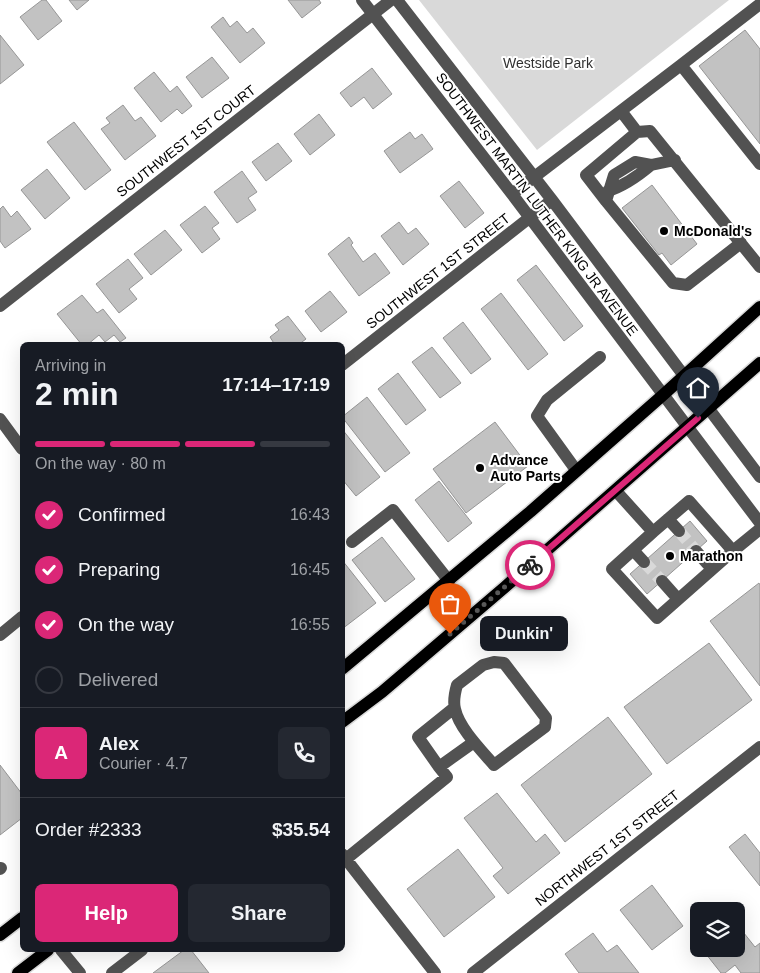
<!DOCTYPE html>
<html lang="en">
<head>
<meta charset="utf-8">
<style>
  :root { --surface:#171b24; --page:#242831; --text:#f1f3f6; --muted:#9ea1a6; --line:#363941; --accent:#db2777 }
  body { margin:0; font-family:Arial,sans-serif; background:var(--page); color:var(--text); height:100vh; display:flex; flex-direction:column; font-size:19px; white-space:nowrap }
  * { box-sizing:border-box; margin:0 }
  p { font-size:16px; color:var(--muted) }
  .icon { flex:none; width:28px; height:28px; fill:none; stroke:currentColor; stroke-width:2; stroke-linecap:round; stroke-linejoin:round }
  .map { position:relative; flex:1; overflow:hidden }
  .details { position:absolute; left:20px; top:342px; width:325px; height:610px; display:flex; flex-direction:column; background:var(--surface); border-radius:8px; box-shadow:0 5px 20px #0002 }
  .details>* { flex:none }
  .buttons { position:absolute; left:690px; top:902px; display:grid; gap:10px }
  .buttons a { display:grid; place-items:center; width:55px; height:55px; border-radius:8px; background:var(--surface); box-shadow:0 5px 20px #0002; font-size:25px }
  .pin { position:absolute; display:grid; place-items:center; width:42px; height:42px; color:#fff; margin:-51px -21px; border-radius:50% 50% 50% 0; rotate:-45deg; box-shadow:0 0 5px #0007 }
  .pin .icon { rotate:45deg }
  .courier { position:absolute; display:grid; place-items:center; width:50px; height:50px; margin:-25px; border:4px solid #db2777; border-radius:50%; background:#fff; color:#222; box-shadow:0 1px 6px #0007 }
  .bubble { position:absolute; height:35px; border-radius:8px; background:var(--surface); box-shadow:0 5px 20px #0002; font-size:16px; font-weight:700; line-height:35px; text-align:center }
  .headline em { font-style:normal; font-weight:700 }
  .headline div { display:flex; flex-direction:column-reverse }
  .headline { display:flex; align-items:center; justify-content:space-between; height:85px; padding:0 15px }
  h1 { font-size:32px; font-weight:700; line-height:38px }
  .bar { display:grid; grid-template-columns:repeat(4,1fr); gap:8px 5px; align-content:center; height:60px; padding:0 15px }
  .bar i { height:6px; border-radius:4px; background:var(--line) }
  .bar .selected { background:var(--accent) }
  .bar p { grid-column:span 4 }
  .line { display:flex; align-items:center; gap:12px; padding:0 15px; border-top:1px solid var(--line) }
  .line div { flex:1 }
  .round { display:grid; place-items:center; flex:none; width:52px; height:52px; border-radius:8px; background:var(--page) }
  ol { padding:0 15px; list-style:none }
  li { display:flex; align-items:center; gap:15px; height:55px }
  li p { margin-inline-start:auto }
  li .icon { padding:5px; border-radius:50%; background:var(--accent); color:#fff; stroke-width:4 }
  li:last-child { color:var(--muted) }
  li i { width:28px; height:28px; border:2px solid var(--line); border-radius:50% }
  .action { display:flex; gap:10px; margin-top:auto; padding:10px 15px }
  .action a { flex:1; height:58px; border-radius:8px; background:var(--accent); color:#fff; font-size:20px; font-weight:700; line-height:58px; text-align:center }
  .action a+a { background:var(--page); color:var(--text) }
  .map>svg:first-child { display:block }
  .green { fill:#d9d9d9 }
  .building { fill:#c2c2c2; stroke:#969696 }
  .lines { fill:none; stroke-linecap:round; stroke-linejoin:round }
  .minor-tunnel { stroke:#d9d9d9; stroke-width:12; stroke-dasharray:12 6; stroke-linecap:butt }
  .major-casing { stroke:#dbdbdb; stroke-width:15 }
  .minor { stroke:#525252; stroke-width:12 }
  .major { stroke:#000; stroke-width:12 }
  .done { stroke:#595959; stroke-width:5; stroke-dasharray:0 9 }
  .route { stroke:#db2777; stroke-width:6 }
  .poi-dot { fill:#000; stroke:#fff; stroke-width:2 }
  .labels { text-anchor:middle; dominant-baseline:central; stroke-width:4; stroke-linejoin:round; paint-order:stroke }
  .park-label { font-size:14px; fill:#303030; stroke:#fff }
  .street-label { font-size:14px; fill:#000; stroke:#fff }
  .poi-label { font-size:14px; font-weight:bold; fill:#000; stroke:#fff; text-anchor:start }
</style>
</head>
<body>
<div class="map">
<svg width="760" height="973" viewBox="0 0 760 973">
  <rect width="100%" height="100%" fill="#fff"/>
  <path class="green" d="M419,0H729L537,150Z"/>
  <path class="building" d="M42,0H46L62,21L38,40L20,17Z
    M69,0H89L77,10Z
    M288,0H319L321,3L302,18Z
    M223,17L230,27L237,21L247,33L253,28L265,43L240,63L211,27Z
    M745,30L760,49V144L699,66Z
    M0,35L24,65L0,84Z
    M212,57L229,78L202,98L186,77Z
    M372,68L392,94L373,109L364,97L351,107L340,93Z
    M154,72L170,92L177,86L192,106L182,114L177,109L161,122L134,88Z
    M123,105L135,121L141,117L156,136L125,160L101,129L110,123L106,118Z
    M319,114L335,135L310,155L294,134Z
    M74,122L111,170L85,190L47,142Z
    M410,132L415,139L422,134L433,149L400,173L384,151Z
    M278,143L292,161L266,181L252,162Z
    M47,169L70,198L45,219L21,190Z
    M242,171L257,192L248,198L256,210L237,223L214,192Z
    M459,181L484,213L465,228L440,196Z
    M652,185L697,244L671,265L662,253L659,255L622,208Z
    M3,206L11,217L17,211L31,229L5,248L0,241V209Z
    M205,206L219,223L212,228L220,239L202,253L180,225Z
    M399,222L408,234L416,228L429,244L403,265L381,236Z
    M165,230L182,250L151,275L134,254Z
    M349,237L353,243L351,245L363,262L375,253L390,273L359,296L328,254Z
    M128,259L143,278L129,289L137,299L119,313L96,284Z
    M536,265L583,326L564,341L517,280Z
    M330,291L347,312L321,332L305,311Z
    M501,293L548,354L528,370L481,309Z
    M82,295L97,313L103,309L126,338L120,342L114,335L105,342L99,335L87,345H82L57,314Z
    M288,316L306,339L298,345H275L270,337L279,330L275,325Z
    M463,322L491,359L471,374L443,338Z
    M432,347L461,383L440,398L412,362Z
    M398,373L426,410L406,425L378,389Z
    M367,397L410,453L385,472L342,417Z
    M495,422L528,466L466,513L433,469Z
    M342,429L380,477L356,496L342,479Z
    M439,481L472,523L448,542L415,500Z
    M690,521L707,541L647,594L630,574Z
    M382,537L415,579L385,602L352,560Z
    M342,560L376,603L342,629Z
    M759,583L760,585V686L710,621Z
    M709,643L752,700L667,764L624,707Z
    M608,717L652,774L565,842L521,785Z
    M0,765L22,794V818L0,835Z
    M497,793L536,842L545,834L560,853L508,894L493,876L503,868L464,818Z
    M745,834L760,853V886L729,847Z
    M458,849L495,897L444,937L407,889Z
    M652,885L683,926L652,950L620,910Z
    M736,923L755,947L760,943V973H741L735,965L725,973H721L702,949H736Z
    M593,933L607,952L617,945L639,973H579L565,954Z
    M184,950H191L209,973H153Z"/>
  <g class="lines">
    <path class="minor-tunnel" d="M679,531L696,551
      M644,562L662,581"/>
    <g class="major-casing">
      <path id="major" d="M342,669L530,512L663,395L760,307
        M342,722L382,692L505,587L760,363
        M0,935L22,918
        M18,973L48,950"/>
    </g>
    <path class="minor" d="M362,0L512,194L760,523
      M397,0L552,200L760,477
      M760,4L681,65L760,164
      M621,111L637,132
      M675,160L651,165L635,162L614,175L606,201L673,283L687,285L741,243
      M608,191C624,186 638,176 651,165
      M512,194L681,65
      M606,201L586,175L637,132L650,131L760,267
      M0,306L391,0
      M342,365L552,200
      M0,419L22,449
      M576,470L537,416L547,400L600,357
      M616,491L653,532L612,569L657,618L733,551L689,501L653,532
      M668,519L679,531
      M352,542L393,510L449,581
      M633,550L644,562
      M696,551L712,569
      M733,551L760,529
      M662,581L678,599
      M0,635L22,617
      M494,662L504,663L546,718L545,727L494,765C481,750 459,728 455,709C453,701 455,692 457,685L483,665Z
      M439,767L418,737L454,708
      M342,854L435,973
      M346,859L447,777L439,767L474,742
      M0,869L1,868
      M61,950L80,973
      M112,973L142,950
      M473,973L760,747"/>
    <use href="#major" class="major"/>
  </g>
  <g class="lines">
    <path class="done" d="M450,634L530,565"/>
    <path class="route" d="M530,565L698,418"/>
  </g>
  <g class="poi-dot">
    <circle cx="664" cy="231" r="5"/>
    <circle cx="480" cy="468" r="5"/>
    <circle cx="670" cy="556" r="5"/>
  </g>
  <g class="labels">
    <g class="park-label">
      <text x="548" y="63">Westside Park</text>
    </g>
    <g class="street-label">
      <text transform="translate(186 141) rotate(-38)">SOUTHWEST 1ST COURT</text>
      <text transform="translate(537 204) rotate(53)">SOUTHWEST MARTIN LUTHER KING JR AVENUE</text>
      <text transform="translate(438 271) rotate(-38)">SOUTHWEST 1ST STREET</text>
      <text transform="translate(607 848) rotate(-38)">NORTHWEST 1ST STREET</text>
    </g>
    <g class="poi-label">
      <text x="674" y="231">McDonald's</text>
      <text x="490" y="460">Advance<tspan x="490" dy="16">Auto Parts</tspan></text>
      <text x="680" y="556">Marathon</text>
    </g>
  </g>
</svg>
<div class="buttons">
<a><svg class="icon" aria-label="layers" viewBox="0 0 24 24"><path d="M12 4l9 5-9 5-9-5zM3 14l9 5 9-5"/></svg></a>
</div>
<div class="pin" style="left:450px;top:634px;background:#ea580c"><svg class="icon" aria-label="bag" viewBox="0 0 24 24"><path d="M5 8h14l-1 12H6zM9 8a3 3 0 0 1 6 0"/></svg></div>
<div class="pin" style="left:698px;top:418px;background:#1f2937"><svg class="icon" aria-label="home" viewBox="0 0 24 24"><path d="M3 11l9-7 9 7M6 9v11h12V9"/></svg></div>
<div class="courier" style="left:530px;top:565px"><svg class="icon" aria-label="bike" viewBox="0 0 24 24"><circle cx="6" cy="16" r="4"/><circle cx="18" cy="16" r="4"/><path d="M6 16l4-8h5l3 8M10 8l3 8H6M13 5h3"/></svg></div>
<div class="bubble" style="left:480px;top:616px;width:88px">Dunkin'</div>
<section class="details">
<div class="headline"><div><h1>2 min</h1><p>Arriving in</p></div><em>17:14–17:19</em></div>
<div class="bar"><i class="selected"></i><i class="selected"></i><i class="selected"></i><i></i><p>On the way · 80 m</p></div>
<ol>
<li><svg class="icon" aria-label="check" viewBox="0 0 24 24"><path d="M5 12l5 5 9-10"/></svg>Confirmed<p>16:43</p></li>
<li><svg class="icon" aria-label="check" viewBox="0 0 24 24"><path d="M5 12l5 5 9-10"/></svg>Preparing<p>16:45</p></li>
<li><svg class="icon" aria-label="check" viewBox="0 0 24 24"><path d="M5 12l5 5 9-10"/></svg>On the way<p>16:55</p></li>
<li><i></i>Delivered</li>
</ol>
<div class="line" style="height:90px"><b class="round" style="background:var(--accent);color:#fff">A</b><div><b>Alex</b><p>Courier · 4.7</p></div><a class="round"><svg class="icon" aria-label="phone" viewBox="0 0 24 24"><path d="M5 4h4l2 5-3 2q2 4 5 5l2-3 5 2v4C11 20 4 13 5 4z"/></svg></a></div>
<div class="line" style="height:65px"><div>Order #2333</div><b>$35.54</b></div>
<div class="action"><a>Help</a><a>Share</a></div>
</section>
</div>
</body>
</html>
